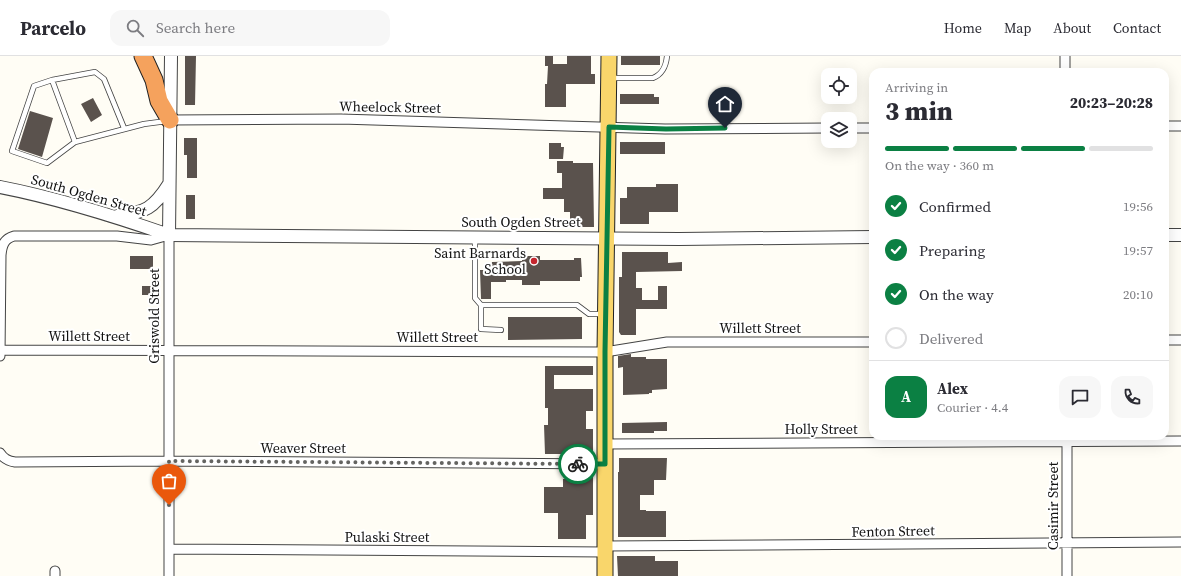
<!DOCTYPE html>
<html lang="en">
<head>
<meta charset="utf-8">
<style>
  :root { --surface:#fff; --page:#f7f7f7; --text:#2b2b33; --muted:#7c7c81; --line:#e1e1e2; --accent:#0b8043 }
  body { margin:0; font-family:"Source Serif 4",serif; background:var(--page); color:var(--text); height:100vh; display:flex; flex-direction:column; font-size:15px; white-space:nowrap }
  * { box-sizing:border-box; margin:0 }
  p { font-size:13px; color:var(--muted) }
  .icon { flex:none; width:22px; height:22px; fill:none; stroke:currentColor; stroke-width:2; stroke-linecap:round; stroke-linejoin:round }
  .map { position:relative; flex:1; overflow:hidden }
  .drawer { position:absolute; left:869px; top:12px; width:300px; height:372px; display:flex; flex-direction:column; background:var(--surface); border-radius:12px; box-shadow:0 4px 16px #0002 }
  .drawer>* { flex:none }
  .tools { position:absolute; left:821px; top:12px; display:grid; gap:8px }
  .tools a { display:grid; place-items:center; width:36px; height:36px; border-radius:8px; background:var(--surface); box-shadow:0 4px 16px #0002; font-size:20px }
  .pin { position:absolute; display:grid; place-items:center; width:34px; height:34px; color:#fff; margin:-41px -17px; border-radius:50% 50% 50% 0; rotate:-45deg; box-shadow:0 0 4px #0007 }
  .pin .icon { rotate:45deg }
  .courier { position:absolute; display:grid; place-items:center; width:40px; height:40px; margin:-20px; border:3px solid #0b8043; border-radius:50%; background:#fff; color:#222; box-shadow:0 1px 5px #0007 }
  .summary em { font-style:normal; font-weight:800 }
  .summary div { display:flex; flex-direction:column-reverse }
  .summary { display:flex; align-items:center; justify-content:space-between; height:68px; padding:0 16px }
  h1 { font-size:26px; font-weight:800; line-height:30px }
  .bar { display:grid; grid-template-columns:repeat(4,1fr); gap:6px 4px; align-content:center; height:48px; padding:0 16px }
  .bar i { height:5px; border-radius:3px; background:var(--line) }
  .bar .selected { background:var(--accent) }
  .bar p { grid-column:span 4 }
  .line { display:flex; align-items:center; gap:10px; padding:0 16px; border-top:1px solid var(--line) }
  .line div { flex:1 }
  .round { display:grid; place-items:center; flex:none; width:42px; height:42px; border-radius:12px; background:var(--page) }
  ol { padding:0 16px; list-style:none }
  li { display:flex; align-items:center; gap:12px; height:44px }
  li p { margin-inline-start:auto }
  li .icon { padding:4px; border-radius:50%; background:var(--accent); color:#fff; stroke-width:4 }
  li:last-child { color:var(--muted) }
  li i { width:22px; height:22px; border:2px solid var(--line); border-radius:50% }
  header { display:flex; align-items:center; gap:24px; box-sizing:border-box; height:56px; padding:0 20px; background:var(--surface); border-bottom:1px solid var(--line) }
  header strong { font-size:19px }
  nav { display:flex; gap:22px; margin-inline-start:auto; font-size:14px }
  .search { width:280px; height:36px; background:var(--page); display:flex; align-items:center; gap:10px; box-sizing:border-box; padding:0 14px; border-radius:12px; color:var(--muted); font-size:15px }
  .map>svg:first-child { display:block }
  .building { fill:#5a524d }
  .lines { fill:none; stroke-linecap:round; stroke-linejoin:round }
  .service-casing { stroke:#444; stroke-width:6 }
  .minor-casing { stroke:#444; stroke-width:11 }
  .tertiary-casing { stroke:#444; stroke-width:14 }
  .primary-casing { stroke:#222; stroke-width:17 }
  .motorway-casing { stroke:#222; stroke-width:19 }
  .service { stroke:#fff; stroke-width:4.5 }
  .minor { stroke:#fff; stroke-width:9 }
  .tertiary { stroke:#fff; stroke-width:12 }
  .primary { stroke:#f9d66b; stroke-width:15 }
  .motorway { stroke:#f5a25d; stroke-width:17 }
  .done { stroke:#646461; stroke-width:4; stroke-dasharray:0 7.2 }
  .route { stroke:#0b8043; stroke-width:5 }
  .poi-dot { fill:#c4262e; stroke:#fff; stroke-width:1.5 }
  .labels { text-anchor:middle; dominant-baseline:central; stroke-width:4; stroke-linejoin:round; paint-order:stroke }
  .street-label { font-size:14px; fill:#111; stroke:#fff }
  .poi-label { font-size:14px; fill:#111; stroke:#fff; text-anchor:end }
</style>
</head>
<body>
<header>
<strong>Parcelo</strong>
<div class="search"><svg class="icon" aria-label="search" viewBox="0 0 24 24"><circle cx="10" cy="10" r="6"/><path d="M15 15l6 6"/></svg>Search here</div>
<nav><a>Home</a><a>Map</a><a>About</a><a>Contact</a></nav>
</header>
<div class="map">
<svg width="1181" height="520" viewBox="0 0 1181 520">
  <rect width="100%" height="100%" fill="#fffdf5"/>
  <path class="building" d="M185,0H196L195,49H185Z
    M545,0H553V8H567V0H591V18H595V28H566V51H545V28H547L548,10H545Z
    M621,0H660V9H621Z
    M620,38H654V41H659V48H620Z
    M93,42L102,59L91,66L81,48Z
    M30,55L53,62L42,101L18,93Z
    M184,82H197V122H187V99H184Z
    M620,86H665V98H620Z
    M549,87H561V91H564L563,103H549Z
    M557,105H573V107H593L594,171H580V166H570V156H564V143H543V132H562V117H557Z
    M656,128H678V156H649V168H620V142H627V131H656Z
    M186,139H195V163H186Z
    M622,196H668V207L682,206V215L636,216V232H642V244H658V230H667V253H636V279H621L619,276V221H622Z
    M130,200H153V213H130Z
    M522,200H540V204H574V202H581L582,221H580V225H540V229H522V224H506V226H491V243H481L480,214H486V212H491L492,206L522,205Z
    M142,230H153V239H142Z
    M508,261H582V283L508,284Z
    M631,298V301H646V303H667V333L652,334V337H649V338L623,339V311L618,312V300Z
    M545,310H593V319H554V333H593V355H586V373H593V398H545L544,369H548V352H545Z
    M667,366V375H654V377H622V367Z
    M619,402H667L666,424H654V439H640V454H646V455H666V481H618V416H619Z
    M573,420H593V459H586V483H558V457H544V431H563V423L573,422Z
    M617,500H655V505H678V520H618Z"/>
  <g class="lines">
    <g class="service-casing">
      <path id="service" d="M611,22H653C663,18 666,10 667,0
        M52,24L75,86
        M124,72L104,23L95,16L52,24L34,30L12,95L47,107L75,86L144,68L167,65
        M475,183V242L481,249H577L589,258H604
        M481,249V273L501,274"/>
    </g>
    <g class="minor-casing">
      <path id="minor" d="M1065,0V16
        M170,64L341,63L665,73L828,72
        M1165,70H1181
        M850,72H873
        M1165,284H1181
        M0,294L605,296L667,286H873
        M0,300L1,199C2,189 4,183 14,180H117L151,184L169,179V520
        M605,388L1181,385
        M0,397C4,403 8,405 15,406L169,405L605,408
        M605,490L1181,486
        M169,493L605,496
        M55,515V520
        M1067,520V380"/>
    </g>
    <g class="tertiary-casing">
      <path id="tertiary" d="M0,131C57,142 114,160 169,179L679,183L873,181
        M117,160C145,157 154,152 169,128
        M169,179L171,0
        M1165,179H1181"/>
    </g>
    <g class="primary-casing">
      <path id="primary" d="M605,520V296L609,0"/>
    </g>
    <g class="motorway-casing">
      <path id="motorway" d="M143,0L154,24L159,45L170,64"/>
    </g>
    <use href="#service" class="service"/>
    <use href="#minor" class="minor"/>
    <use href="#tertiary" class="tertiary"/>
    <use href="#primary" class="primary"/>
    <use href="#motorway" class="motorway"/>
  </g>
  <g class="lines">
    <path class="done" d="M169,449V405L578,408"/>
    <path class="route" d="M578,408H605V296L609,71L666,73L725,72"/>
  </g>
  <circle class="poi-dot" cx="534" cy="205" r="4"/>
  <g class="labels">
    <g class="street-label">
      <text transform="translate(390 51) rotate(1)">Wheelock Street</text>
      <text transform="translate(89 139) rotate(16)">South Ogden Street</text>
      <text x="521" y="166">South Ogden Street</text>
      <text transform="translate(154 260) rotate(-90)">Griswold Street</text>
      <text x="760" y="272">Willett Street</text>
      <text x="89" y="280">Willett Street</text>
      <text x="437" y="281">Willett Street</text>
      <text x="821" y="373">Holly Street</text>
      <text x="303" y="392">Weaver Street</text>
      <text transform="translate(1053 450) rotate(-90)">Casimir Street</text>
      <text transform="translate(893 475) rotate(-1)">Fenton Street</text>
      <text x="387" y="481">Pulaski Street</text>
    </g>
    <g class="poi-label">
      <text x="526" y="197">Saint Barnards<tspan x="526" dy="16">School</tspan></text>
    </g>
  </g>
</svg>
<div class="tools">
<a><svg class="icon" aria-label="locate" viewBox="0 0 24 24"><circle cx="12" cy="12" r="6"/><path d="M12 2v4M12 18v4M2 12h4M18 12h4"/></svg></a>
<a><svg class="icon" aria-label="layers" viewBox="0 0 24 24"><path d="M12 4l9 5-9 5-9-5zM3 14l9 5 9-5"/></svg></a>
</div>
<div class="pin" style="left:169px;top:449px;background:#ea580c"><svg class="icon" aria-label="bag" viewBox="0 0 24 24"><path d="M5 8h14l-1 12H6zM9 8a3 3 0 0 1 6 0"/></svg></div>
<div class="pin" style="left:725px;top:72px;background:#1f2937"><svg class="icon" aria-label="home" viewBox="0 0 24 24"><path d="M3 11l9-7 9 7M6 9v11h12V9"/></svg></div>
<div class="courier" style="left:578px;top:408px"><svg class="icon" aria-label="bike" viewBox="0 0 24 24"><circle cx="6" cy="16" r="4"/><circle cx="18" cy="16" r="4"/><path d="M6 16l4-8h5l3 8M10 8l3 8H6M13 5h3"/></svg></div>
<section class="drawer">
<div class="summary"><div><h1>3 min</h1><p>Arriving in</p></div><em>20:23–20:28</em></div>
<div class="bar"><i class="selected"></i><i class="selected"></i><i class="selected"></i><i></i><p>On the way · 360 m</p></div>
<ol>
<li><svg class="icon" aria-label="check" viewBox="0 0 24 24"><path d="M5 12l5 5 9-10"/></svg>Confirmed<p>19:56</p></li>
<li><svg class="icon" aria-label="check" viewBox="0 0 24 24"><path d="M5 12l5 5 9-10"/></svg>Preparing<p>19:57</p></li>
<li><svg class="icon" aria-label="check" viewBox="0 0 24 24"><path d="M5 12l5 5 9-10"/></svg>On the way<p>20:10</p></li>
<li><i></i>Delivered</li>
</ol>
<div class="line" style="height:72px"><b class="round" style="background:var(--accent);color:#fff">A</b><div><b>Alex</b><p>Courier · 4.4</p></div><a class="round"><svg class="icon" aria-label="chat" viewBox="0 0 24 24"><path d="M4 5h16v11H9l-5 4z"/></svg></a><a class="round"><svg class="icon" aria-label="phone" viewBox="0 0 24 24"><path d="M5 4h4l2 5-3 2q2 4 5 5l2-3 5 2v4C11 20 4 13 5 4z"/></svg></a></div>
</section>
</div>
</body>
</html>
